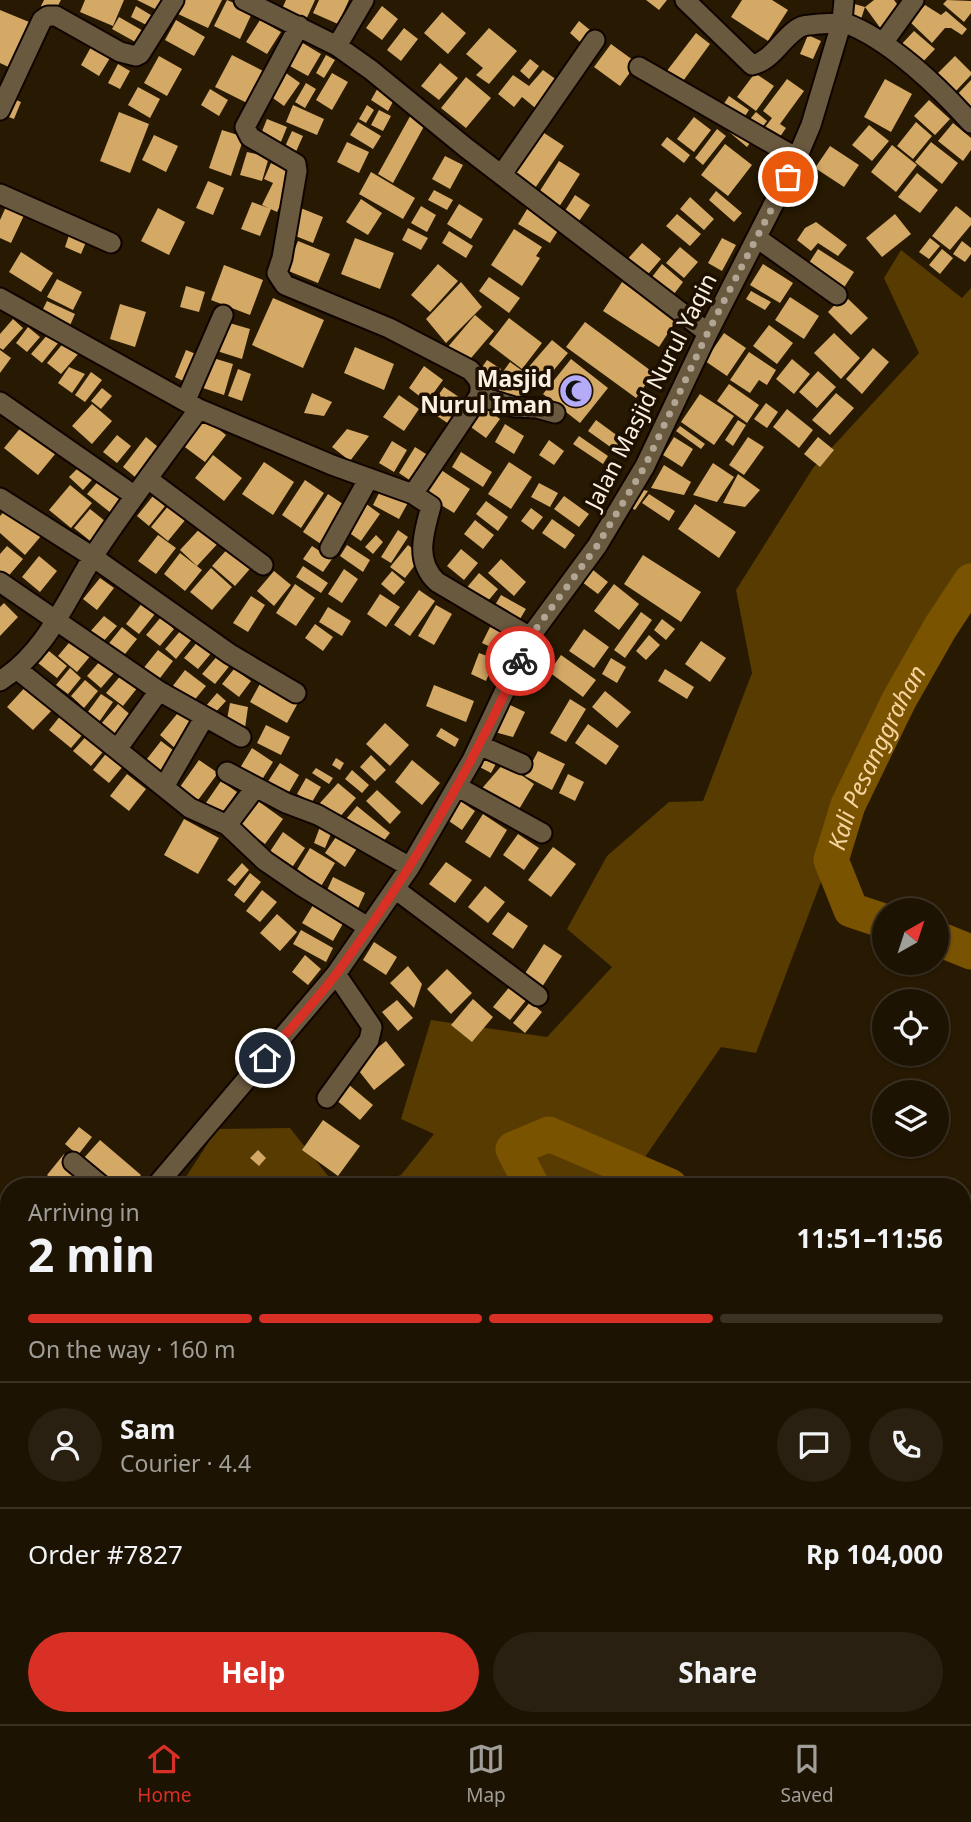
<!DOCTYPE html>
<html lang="en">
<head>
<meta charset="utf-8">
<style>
  :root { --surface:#1d1302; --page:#2a2011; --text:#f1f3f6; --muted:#a09e99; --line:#3b3224; --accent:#d93025 }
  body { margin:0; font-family:"Noto Sans",sans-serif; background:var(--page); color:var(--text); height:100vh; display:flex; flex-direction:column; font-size:26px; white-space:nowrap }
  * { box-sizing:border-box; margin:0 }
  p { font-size:23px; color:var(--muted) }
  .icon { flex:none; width:38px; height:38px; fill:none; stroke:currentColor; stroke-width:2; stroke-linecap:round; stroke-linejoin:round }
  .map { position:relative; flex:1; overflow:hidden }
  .details { position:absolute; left:0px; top:1178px; width:971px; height:548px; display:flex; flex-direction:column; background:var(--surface); border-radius:28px 28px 0 0; box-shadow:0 2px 5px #0004,0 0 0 2px var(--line) }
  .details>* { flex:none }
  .needle { width:46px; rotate:39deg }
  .controls { position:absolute; left:872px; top:898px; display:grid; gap:14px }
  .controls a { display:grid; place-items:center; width:77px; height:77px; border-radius:50%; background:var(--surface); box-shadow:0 2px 5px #0004,0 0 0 2px var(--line); font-size:35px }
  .pin { position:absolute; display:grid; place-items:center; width:60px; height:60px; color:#fff; margin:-30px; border:4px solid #fff; border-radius:50%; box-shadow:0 2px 7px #0007 }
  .courier { position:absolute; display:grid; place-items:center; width:70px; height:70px; margin:-35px; border:5px solid #d93025; border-radius:50%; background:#fff; color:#222; box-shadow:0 2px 9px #0007 }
  .head em { font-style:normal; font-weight:700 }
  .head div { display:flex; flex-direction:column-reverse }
  .head { display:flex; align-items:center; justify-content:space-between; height:119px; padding:0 28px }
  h1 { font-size:46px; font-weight:700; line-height:52px }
  .bar { display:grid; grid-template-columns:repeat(4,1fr); gap:10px 7px; align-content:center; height:84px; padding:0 28px }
  .bar i { height:9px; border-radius:5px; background:var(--line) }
  .bar .on { background:var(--accent) }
  .bar p { grid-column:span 4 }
  .line { display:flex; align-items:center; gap:18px; padding:0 28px; border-top:2px solid var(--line) }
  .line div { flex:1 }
  .round { display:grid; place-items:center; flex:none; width:74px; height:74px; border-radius:37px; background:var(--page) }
  .action { display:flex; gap:14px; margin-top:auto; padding:14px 28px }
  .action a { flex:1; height:80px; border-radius:42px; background:var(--accent); color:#fff; font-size:28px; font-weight:700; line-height:80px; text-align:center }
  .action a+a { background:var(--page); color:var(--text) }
  .tabs { display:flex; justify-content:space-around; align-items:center; height:98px; border-top:2px solid var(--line); background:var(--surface); font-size:19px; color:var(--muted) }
  .tabs a { display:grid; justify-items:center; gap:4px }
  .tabs .on { color:var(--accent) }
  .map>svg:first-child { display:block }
  .green { fill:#573b00 }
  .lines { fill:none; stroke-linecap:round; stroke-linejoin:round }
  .river { stroke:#7a5300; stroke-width:35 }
  .building { fill:#d4a965 }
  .minor-casing { stroke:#100400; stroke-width:23 }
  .minor { stroke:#69593f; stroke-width:19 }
  .done { stroke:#b1a594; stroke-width:7; stroke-dasharray:0 12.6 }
  .route { stroke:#d93025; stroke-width:9 }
  .labels { text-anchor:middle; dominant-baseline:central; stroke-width:7; stroke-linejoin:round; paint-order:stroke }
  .poi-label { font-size:23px; font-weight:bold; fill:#fbf1e3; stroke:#1e1000; text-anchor:end }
  .street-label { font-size:23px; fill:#fbf1e3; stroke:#1e1000 }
  .water-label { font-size:24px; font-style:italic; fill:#f6d49f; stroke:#1e1000 }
</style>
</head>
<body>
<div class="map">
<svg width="971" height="1724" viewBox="0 0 971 1724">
  <rect width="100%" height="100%" fill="#271902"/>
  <path class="green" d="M901,250L962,298L971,288V577L882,721L756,1053L721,1047L625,1186H366L401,1175L434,1134L401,1119L431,1020L547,1037L612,967L567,929L607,856L669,802L703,801L752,673L736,590L813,468L919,353L884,278Z
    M290,1128L336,1186H180L217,1129Z
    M963,1540L971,1544V1717L969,1724H628L630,1717H962Z"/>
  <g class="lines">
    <g class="river">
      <path id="s1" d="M884,921L851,910L831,860L848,805L899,700L940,628L971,581"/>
      <path d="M936,938L971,952"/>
      <path d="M532,1186L513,1149L549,1134L670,1186"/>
      <path d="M962,1288L971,1291"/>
      <path d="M389,1717L395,1724"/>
    </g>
  </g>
  <path class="building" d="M44,0H61L54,13L41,6Z
    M85,0H124L113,26L80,12Z
    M137,0H172L165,14Z
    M185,0H222L208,28L178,14Z
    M227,0L253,11L240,39L214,26Z
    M286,0H315L304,24L280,13Z
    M319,0H349L338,24L313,13Z
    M646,0H667L659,10Z
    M742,0H772L788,10L768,41L731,17Z
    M874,0H894L903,12L881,29L865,7L860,22L846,18L851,3L865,7Z
    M947,0L971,1V13L964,22L943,4Z
    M925,5L941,15L946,11L967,29L962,35L951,28H945L932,43L910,22Z
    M136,6L159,20L154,29L131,17Z
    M382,6L398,19L382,40L366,28Z
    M0,10L34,24L15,70L0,63Z
    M442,12L466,33L448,54L424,33Z
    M119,17L145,32L139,44L112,29Z
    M176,20L205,37L194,56L165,40Z
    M260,20L281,32L267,54L246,42Z
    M579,21L590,30L580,42L570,33Z
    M404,28L418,39L401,61L387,50Z
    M489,28L517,51L489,84L476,75L483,68L466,54Z
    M914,31L935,49L917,68L897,49Z
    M696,33L710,44L678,88L663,76Z
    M808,35L821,41L813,59L800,54Z
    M301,42L321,54L308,76L288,65Z
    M611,44L637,63L620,86L594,67Z
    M91,47L110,58L99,76L81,65Z
    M232,55L265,72L249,104L215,87Z
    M326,55L335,60L324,78L316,73Z
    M159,56L182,69L167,96L144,83Z
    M955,56L971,72V75L955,92L936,75Z
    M530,59L539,66L529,79L520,71Z
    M440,63L458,78L439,100L421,86Z
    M118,64L130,71L120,89L108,83Z
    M543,70L561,83L539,111L522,97L514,107L498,94L513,75L529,86Z
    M286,73L300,83L284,106L270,96Z
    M332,73L348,82L332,110L316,100Z
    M755,73L774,86L756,111L737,97Z
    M466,77L491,98L466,128L441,108Z
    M787,79L804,91L780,124L786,128L775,144L760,134L772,118L763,111Z
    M885,79L912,94L891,132L864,117Z
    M971,80V116L953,99Z
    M306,83L316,89L305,108L295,102Z
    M379,86L396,96L388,111L371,100Z
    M138,87L160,99L150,118L128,105Z
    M210,89L228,100L219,116L201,105Z
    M729,96L749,110L741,122L721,108Z
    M14,99L21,102L14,119L6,116Z
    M929,100L950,119L935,135L914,116Z
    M293,105L324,119L317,135L286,122Z
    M367,105L374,110L366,123L359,119Z
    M379,110L391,116L383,131L371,125Z
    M413,111L428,119L393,183L378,174Z
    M119,112L149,124L130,173L100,161Z
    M756,112L767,121L757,134L746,124Z
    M694,117L711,130L694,152L677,139Z
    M728,118L753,139L747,147L722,126Z
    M267,119L287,127L278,149L258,141Z
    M358,122L381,136L373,149L350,135Z
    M916,122L932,136L913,159L897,146Z
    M953,123L971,138V150L963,161L938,141Z
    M869,125L889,141L872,161L852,145Z
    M538,129L564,146L533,191L508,174Z
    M717,129L726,136L703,165L695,158Z
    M222,130L244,137L231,176L209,168Z
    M292,131L303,136L294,156L283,151Z
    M154,135L178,146L166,172L142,160Z
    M667,137L690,155L684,163L661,145Z
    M347,142L369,152L359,173L337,162Z
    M931,142L958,163L942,184L915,162Z
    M725,144L752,165L728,196L701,175Z
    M892,145L917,165L896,192L871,172Z
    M830,146L859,165L844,187L815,168Z
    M247,152L269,157L262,181L240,175Z
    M445,156L463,165L450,189L432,179Z
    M559,161L580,174L559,207L538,194Z
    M271,163L295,174L277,212L262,205L273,183L264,179Z
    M371,172L415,198L403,219L359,194Z
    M917,173L938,190L920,213L898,197Z
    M208,181L224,188L213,215L196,208Z
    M434,190L453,200L447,210L428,200Z
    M716,191L742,213L734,222L709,200Z
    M575,195L590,205L575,227L561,217Z
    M690,197L714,219L704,230L680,209Z
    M361,199L382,213L368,235L346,222Z
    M9,200L27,209L11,243L0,238V220Z
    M252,202L271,209L260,236L241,229Z
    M459,204L483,219L471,239L447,224Z
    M421,206L436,215L427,232L411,223Z
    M529,206L561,226L550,243L518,224Z
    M956,206L971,218V225L950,250L932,236Z
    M298,207L323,217L313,243L288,233Z
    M158,208L185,222L169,255L141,241Z
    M677,214L701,234L690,246L666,226Z
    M895,214L911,234L882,257L866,238Z
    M816,222L847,245L838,256L818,243L811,251L797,240L805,228Z
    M408,228L428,238L421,250L402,240Z
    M71,229L89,235L81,254L65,247Z
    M514,229L542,247L536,256L540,258L522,286L491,265Z
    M449,231L473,246L466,258L442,243Z
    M355,238L394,253L380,289L341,274Z
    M722,238L736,245L722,271L708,263Z
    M930,238L940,246L929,259L919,252Z
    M298,241L330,254L318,283L286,270Z
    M962,241L971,248V254L965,262L953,254Z
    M642,243L661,259L643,280L624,263Z
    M680,247L698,262L684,278L666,263Z
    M818,249L854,272L843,289L807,266Z
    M942,249L953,258L940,274L929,265Z
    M21,252L53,273L41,292L9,272Z
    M438,264L458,281L430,312L411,295Z
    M662,264L683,282L671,298L649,281Z
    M763,264L793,283L780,303L750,285Z
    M224,265L263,280L250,315L211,300Z
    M489,277L520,298L509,313L479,291Z
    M57,279L82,292L73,310L47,297Z
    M461,282L482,307L446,343L426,319Z
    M622,282L677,319L659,347L603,311Z
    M186,286L205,292L199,312L180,307Z
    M751,291L771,302L765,310L746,299Z
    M844,295L868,318L851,335L828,312Z
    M790,297L819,316L804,339L775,320Z
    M273,298L324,320L303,368L252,345Z
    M47,301L75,314L68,330L39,317Z
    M120,304L146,312L135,347L110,339Z
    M475,315L494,331L466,364L447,348Z
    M509,318L542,343L522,369L489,344Z
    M13,319L23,328L3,350L0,348V334Z
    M226,322L250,329L242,359L217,351Z
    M585,322L654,373L636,398L566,347Z
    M769,325L793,343L777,364L753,346Z
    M28,327L40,337L27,352L16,343Z
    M724,333L746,348L727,376L705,361Z
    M834,333L860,358L841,379L814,353Z
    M48,334L59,342L42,363L31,354Z
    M552,340L568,353L543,383L527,369Z
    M65,341L79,353L61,374L47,363Z
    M355,347L394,364L384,390L344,373Z
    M873,348L889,362L862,394L846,379Z
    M0,350L11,358L0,373Z
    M186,350L201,356L189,384L175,377Z
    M749,352L776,370L767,385L759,380L750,393L730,380Z
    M213,358L233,364L224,395L203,388Z
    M571,359L608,388L580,423L543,394Z
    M792,359L810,374L794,394L776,379Z
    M487,360L501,369L491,383L478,373Z
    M510,362L538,382L520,407L492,387Z
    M424,366L443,380L427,402L409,388Z
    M69,367L85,374L72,393L58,383Z
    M238,369L251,374L242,401L228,396Z
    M818,371L836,387L817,408L799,392Z
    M91,372L102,380L85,402L75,395Z
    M729,384L759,405L747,423L717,401Z
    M444,387L465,401L449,424L428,410Z
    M102,388L112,396L101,409L91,401Z
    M312,393L332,402L324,416L304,413Z
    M836,393L854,408L830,435L812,420Z
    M700,394L734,416L714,445L681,422Z
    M399,395L419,409L404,431L383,417Z
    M766,403L778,412L767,428L754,419Z
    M92,404L112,421L92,444L72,426Z
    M483,406L500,419L486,438L468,425Z
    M787,409L813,430L799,448L773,427Z
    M200,415L226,435L205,462L178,442Z
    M596,420L630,445L623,456L588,431Z
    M738,420L746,425L733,446L725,440Z
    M505,424L524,436L514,454L495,442Z
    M631,425L639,429L633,442L625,438Z
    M22,426L56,453L38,475L4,448Z
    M680,426L705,444L701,449L676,431Z
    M347,429L369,436L350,461L332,447Z
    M117,435L131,446L117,463L103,452Z
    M579,436L608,456L603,464L573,444Z
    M146,437L164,452L140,481L123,467Z
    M674,437L693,449L682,467L663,455Z
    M748,437L764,447L744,475L729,465Z
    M818,437L834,450L820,467L804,454Z
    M549,440L564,451L554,465L539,455Z
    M392,441L407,450L394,472L379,463Z
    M415,447L434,459L417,485L399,473Z
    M461,452L492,472L483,487L452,467Z
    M213,455L242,478L224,501L195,478Z
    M85,461L98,473L83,490L69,477Z
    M264,462L294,482L273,515L242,494Z
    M509,462L532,477L511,509L488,494Z
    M713,463L734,477L717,502L693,495Z
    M664,465L691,482L684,495L651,488Z
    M441,470L470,489L454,513L425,495Z
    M738,474L760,490L745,507L723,503Z
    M101,478L124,497L111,513L87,494Z
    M305,480L324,493L301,528L282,515Z
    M539,483L558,493L550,507L531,497Z
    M70,485L92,503L71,528L49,510Z
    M383,485L410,499L399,519L373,505Z
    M634,488L648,491L635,510L624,503Z
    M328,494L349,508L324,546L303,532Z
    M649,494L675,511L669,521L642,503Z
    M153,496L165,506L149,526L137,516Z
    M564,496L589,514L579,527L554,509Z
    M174,499L191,513L168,541L151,527Z
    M486,501L508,517L498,531L476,514Z
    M365,503L380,514L361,541L345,530Z
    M695,504L736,532L719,558L678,529Z
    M8,507L41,536L25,555L0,533V516Z
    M531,508L543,517L533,530L521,521Z
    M90,509L110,525L94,544L74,528Z
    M552,519L575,535L565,549L542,533Z
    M475,520L494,535L483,549L464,534Z
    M205,523L222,539L197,566L180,550Z
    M398,530L408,537L391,563L381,557Z
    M158,535L176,548L156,574L138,561Z
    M376,535L383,542L373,554L365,547Z
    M232,544L255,563L235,586L212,566Z
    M347,545L370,560L363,572L340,556Z
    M408,545L422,556L405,578L390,567Z
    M7,546L23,559L5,580L0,576V554Z
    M312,546L332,559L323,572L303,559Z
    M461,549L478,563L464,580L447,566Z
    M180,553L202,570L185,591L164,574Z
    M643,555L701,592L681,622L624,584Z
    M39,556L57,571L40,592L22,577Z
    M501,559L526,582L514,596L488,573Z
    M303,566L328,583L321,593L296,577Z
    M588,566L608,582L598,594L578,579Z
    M211,568L232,587L212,610L190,592Z
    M344,569L358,579L342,603L328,594Z
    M274,571L291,585L274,606L257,591Z
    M392,571L405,582L394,595L381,584Z
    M479,573L498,589L483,607L464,591Z
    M100,578L114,588L97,610L83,599Z
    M295,584L315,598L296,626L276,613Z
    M614,584L639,604L619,630L594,611Z
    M419,590L435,601L410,636L394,625Z
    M380,594L400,607L386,627L367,614Z
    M501,595L526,609L517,624L492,610Z
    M251,596L265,605L248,632L233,623Z
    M4,603L18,617L0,636V607Z
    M142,603L155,614L139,634L126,624Z
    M436,605L452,614L434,645L418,636Z
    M328,607L351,621L342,636L319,622Z
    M641,612L652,620L625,658L614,650Z
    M104,616L117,626L101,644L89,633Z
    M161,617L174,629L160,646L146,635Z
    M662,619L675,629L666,640L654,630Z
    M315,624L333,637L323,651L305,638Z
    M122,627L137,639L121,659L106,647Z
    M490,627L509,636L501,652L482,643Z
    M584,629L609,647L594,668L569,651Z
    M181,630L192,639L176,659L165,649Z
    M649,635L660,645L646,660L636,651Z
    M73,638L92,654L77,672L58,656Z
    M199,640L213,651L198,669L184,658Z
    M701,641L726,658L710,682L685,664Z
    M529,642L546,649L539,666L522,659Z
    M158,650L173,661L157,682L142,670Z
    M49,651L67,666L57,678L38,663Z
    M479,653L495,659L486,681L471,674Z
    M219,654L231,664L215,684L202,674Z
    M561,655L596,680L583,697L549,672Z
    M611,658L626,667L617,683L602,674Z
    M100,661L114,673L101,688L87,676Z
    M70,668L81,678L68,694L56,685Z
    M234,669L251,681L239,697L222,684Z
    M665,669L694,687L687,699L658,681Z
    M185,670L206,686L192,703L172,687Z
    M122,674L138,687L123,706L106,693Z
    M85,680L98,691L84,708L71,696Z
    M262,680L299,701L287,723L250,702Z
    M29,683L55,707L33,730L7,707Z
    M434,685L474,701L466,722L426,706Z
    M605,691L631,712L617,728L592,707Z
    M217,693L226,701L213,715L205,707Z
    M101,694L113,702L99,722L87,713Z
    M570,699L586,709L566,742L550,733Z
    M504,702L525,712L513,737L491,731Z
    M230,703L248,707L245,728L226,725Z
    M118,704L134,718L116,739L100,725Z
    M181,709L198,723L176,749L160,735Z
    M65,710L88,728L71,748L49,730Z
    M385,723L409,745L390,766L366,744Z
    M588,724L619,746L606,765L575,743Z
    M266,725L290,737L281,755L257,743Z
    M441,728L459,739L455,747L436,736Z
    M90,732L107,747L91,766L73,751Z
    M161,741L177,753L159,776L143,764Z
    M112,746L129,759L109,783L93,770Z
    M252,748L273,762L258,786L237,773Z
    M480,751L498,760L491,773L474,764Z
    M538,751L565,764L552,790L525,776Z
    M371,755L386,770L375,781L360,767Z
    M336,758L344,763L340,770L332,765Z
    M199,760L218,773L193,807L175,794Z
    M412,760L440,783L422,805L395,782Z
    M280,763L299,775L285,799L265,786Z
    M504,763L534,784L515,816L478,793Z
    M316,768L333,778L329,784L312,773Z
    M352,770L369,785L362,793L345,779Z
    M127,774L146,789L129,811L110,796Z
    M568,774L584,782L575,801L559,793Z
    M306,778L321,787L312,802L297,794Z
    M221,781L237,792L217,821L201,810Z
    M338,783L356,798L338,819L320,803Z
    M377,790L401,812L390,824L366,801Z
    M456,798L475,811L462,830L443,817Z
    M258,801L283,819L265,844L240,825Z
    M357,806L390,833L379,847L346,819Z
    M483,814L507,830L490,858L465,842Z
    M184,819L219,838L198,874L164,855Z
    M321,824L333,829L325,848L314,843Z
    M283,832L305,848L287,875L265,859Z
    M338,834L358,847L345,867L325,853Z
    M518,834L539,848L524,870L503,855Z
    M553,847L576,864L551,897L528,880Z
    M310,848L335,863L317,893L292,878Z
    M446,862L472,880L455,903L429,884Z
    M242,863L249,870L235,886L227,880Z
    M250,873L261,882L244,903L234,895Z
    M333,877L365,893L355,915L323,899Z
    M485,886L505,902L488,923L468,907Z
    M262,890L277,902L260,922L246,911Z
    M315,902L345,920L333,941L302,923Z
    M508,912L528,926L513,949L492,934Z
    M277,914L297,932L280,951L260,933Z
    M301,930L333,948L326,962L293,944Z
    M374,942L397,957L386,975L363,960Z
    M544,944L562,956L542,987L524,975Z
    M305,955L321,969L308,985L292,972Z
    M408,966L422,984L414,1008L390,983Z
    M447,969L472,993L451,1014L427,989Z
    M511,985L527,999L510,1020L493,1007Z
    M473,999L493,1017L472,1042L451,1025Z
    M397,1000L413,1018L398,1031L382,1012Z
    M530,1002L542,1012L525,1033L513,1023Z
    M386,1041L405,1065L374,1090L355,1066Z
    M348,1084L373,1105L360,1120L335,1099Z
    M323,1120L360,1146L338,1176L302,1150Z
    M79,1127L92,1137L78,1155L65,1144Z
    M100,1140L141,1175L131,1186H116L83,1159Z
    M258,1150L266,1158L259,1166L250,1158Z
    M64,1154L81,1169L67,1186H60L47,1175Z
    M173,1717H194L185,1724H179Z
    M677,1717H725V1724H677Z
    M740,1717H758L762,1720L759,1724H733Z"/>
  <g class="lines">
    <g class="minor-casing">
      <path id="minor" d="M244,0L337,46L371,70L465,147L708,333
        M685,0L752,65C775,60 784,33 803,26C806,25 842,22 845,23C889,39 940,88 971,123
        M299,26L245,127L250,137L296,164L297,171L282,258L277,273L285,285L389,328L470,370C479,379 482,384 479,396L413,494
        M883,43L914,0
        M337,46L364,0
        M639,67L797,158
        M0,110L42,20L48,16H56L120,52L136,56L140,54L174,0
        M502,174L595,40
        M0,194L111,243
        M757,238L837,295
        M0,298L199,409L332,465L413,494L431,506C424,532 414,561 437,582L530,637
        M479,396L514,407L537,408L555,413
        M186,400L223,315
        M0,402L135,496
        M148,479L263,565
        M0,498L93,557L230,654L296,693
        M330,548L369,478
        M0,582L159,691L241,737
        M18,670L190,808L227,825L265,861L303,887L368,927
        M0,681C48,651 68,595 98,549C130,501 165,455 199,409
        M479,745L522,764
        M118,748L159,691
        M227,772L286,803L318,815L410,867
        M164,787L204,718
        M458,787L542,833
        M227,825L255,788
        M395,889L538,996
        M327,1098L369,1040L372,1027L336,974
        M73,1162L102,1186
        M156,1186L336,974L410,867L472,760L530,637L597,546L645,466L708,333L797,158L811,125L842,21L844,0
        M0,1369L9,1359
        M0,1412L9,1419
        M0,1580L9,1588
        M136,1717L141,1721"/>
    </g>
    <use href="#minor" class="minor"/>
  </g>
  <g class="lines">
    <path class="done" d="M520,661L530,637L597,546L645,466L708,332L788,177"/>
    <path class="route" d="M265,1058C289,1030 315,1002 337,973C409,875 470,771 520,661"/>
  </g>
  <defs>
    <g id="mosque-disc" transform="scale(1.75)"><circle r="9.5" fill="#b4acf9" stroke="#1e1000"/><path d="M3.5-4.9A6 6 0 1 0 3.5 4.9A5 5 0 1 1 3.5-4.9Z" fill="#111"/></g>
  </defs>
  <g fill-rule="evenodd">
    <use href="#mosque-disc" x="576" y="391"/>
  </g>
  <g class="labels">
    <g class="poi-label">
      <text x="552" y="378">Masjid<tspan x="552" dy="26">Nurul Iman</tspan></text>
    </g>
    <g class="street-label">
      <text transform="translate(650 391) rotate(-63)">Jalan Masjid Nurul Yaqin</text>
    </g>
    <g class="water-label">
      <text stroke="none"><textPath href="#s1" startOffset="201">Kali Pesanggrahan</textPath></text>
    </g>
  </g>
</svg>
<div class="controls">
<a><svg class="needle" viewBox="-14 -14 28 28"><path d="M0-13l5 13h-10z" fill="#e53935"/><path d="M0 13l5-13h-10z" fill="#a09e99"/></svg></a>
<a><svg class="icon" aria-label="locate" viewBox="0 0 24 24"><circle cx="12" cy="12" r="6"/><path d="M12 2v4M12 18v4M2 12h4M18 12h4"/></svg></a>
<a><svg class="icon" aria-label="layers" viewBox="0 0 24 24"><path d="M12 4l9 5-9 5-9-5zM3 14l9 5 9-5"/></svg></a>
</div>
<div class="pin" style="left:788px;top:177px;background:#ea580c"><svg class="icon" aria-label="bag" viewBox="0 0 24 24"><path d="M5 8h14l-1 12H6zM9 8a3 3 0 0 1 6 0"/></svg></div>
<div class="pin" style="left:265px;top:1058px;background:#1f2937"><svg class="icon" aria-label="home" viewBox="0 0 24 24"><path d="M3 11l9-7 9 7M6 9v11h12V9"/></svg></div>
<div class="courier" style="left:520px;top:661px"><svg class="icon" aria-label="bike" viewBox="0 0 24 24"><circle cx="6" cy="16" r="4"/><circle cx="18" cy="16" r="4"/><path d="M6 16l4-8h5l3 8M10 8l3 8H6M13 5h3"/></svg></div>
<section class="details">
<div class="head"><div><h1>2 min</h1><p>Arriving in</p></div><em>11:51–11:56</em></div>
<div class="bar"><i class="on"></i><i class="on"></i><i class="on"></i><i></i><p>On the way · 160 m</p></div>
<div class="line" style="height:126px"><a class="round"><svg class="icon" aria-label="person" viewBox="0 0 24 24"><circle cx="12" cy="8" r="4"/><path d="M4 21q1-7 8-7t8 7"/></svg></a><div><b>Sam</b><p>Courier · 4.4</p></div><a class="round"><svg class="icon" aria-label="chat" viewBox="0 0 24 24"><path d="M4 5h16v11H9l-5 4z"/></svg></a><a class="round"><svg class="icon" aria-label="phone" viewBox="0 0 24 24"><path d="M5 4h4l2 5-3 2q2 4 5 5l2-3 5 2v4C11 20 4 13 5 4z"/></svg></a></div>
<div class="line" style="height:91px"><div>Order #7827</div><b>Rp 104,000</b></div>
<div class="action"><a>Help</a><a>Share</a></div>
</section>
</div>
<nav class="tabs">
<a class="on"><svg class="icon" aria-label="home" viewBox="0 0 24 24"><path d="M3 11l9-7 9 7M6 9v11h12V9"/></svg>Home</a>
<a><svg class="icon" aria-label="map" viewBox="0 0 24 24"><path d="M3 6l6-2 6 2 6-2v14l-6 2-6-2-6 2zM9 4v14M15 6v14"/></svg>Map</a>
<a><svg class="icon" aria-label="saved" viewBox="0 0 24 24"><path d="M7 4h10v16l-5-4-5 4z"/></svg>Saved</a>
</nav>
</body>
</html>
